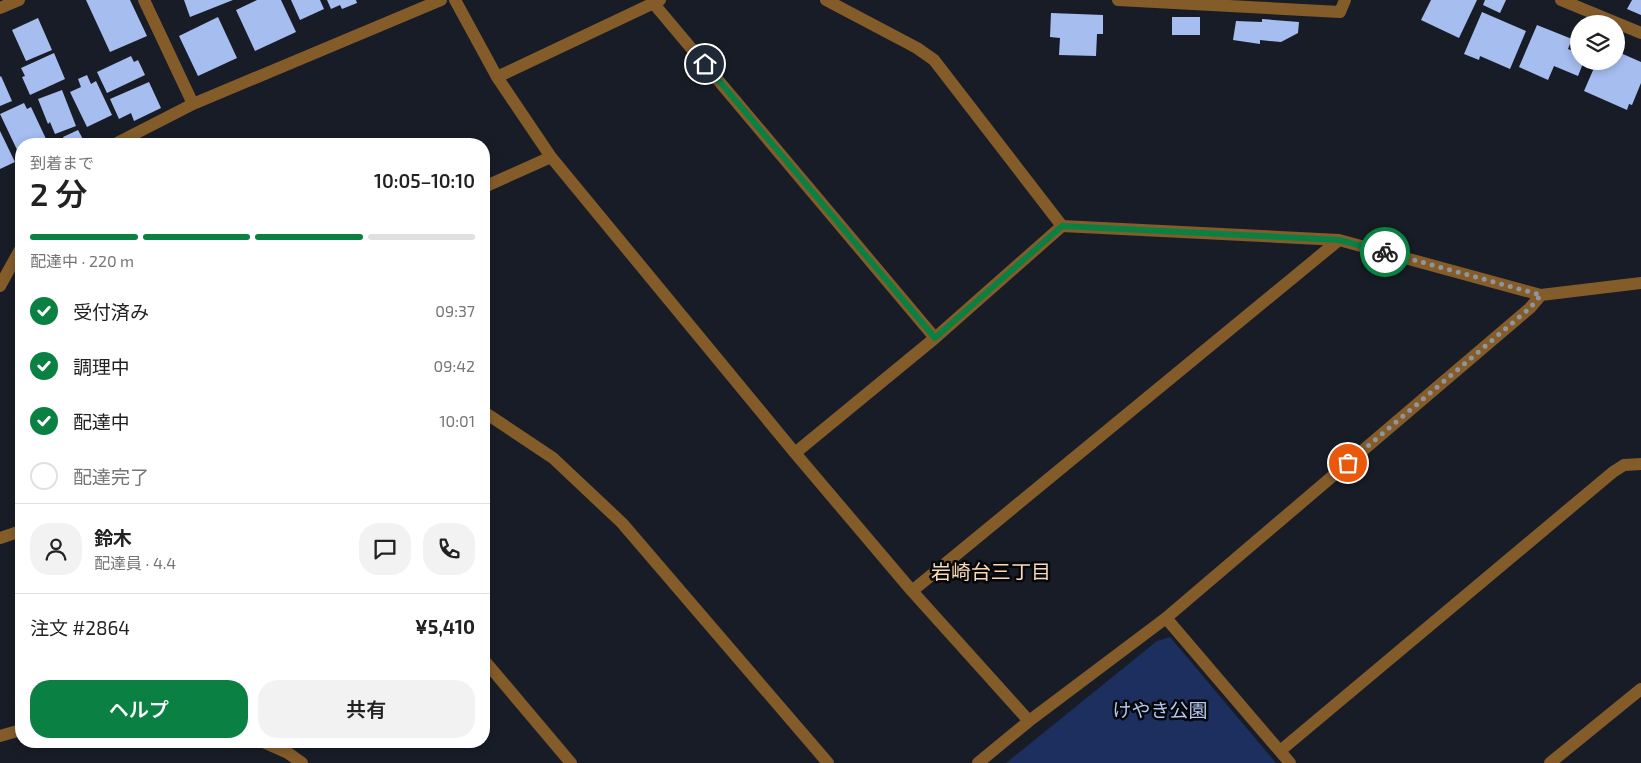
<!DOCTYPE html>
<html lang="ja">
<head>
<meta charset="utf-8">
<style>
  :root { --surface:#fff; --page:#f2f2f2; --text:#222; --muted:#767676; --line:#e0e0e0; --accent:#0b8043 }
  body { margin:0; font-family:"Exo 2","Noto Sans JP",sans-serif; background:var(--page); color:var(--text); height:100vh; display:flex; flex-direction:column; font-size:19px; white-space:nowrap }
  * { box-sizing:border-box; margin:0 }
  p { font-size:16px; color:var(--muted) }
  .icon { flex:none; width:28px; height:28px; fill:none; stroke:currentColor; stroke-width:2; stroke-linecap:round; stroke-linejoin:round }
  .map { position:relative; flex:1; overflow:hidden }
  .side { position:absolute; left:15px; top:138px; width:475px; height:610px; display:flex; flex-direction:column; background:var(--surface); border-radius:20px; box-shadow:0 2px 8px #0003 }
  .side>* { flex:none }
  .buttons { position:absolute; left:1570px; top:15px; display:grid; gap:10px }
  .buttons a { display:grid; place-items:center; width:55px; height:55px; border-radius:50%; background:var(--surface); box-shadow:0 2px 8px #0003; font-size:25px }
  .pin { position:absolute; display:grid; place-items:center; width:42px; height:42px; color:#fff; margin:-21px; border:2px solid #fff; border-radius:50%; box-shadow:0 1px 5px #0007 }
  .courier { position:absolute; display:grid; place-items:center; width:50px; height:50px; margin:-25px; border:4px solid #0b8043; border-radius:50%; background:#fff; color:#222; box-shadow:0 1px 6px #0007 }
  .headline em { font-style:normal; font-weight:600 }
  .headline div { display:flex; flex-direction:column-reverse }
  .headline { display:flex; align-items:center; justify-content:space-between; height:85px; padding:0 15px }
  h1 { font-size:32px; font-weight:600; line-height:38px }
  .bar { display:grid; grid-template-columns:repeat(4,1fr); gap:8px 5px; align-content:center; height:60px; padding:0 15px }
  .bar i { height:6px; border-radius:4px; background:var(--line) }
  .bar .active { background:var(--accent) }
  .bar p { grid-column:span 4 }
  .line { display:flex; align-items:center; gap:12px; padding:0 15px; border-top:1px solid var(--line) }
  .line div { flex:1 }
  .round { display:grid; place-items:center; flex:none; width:52px; height:52px; border-radius:20px; background:var(--page) }
  ol { padding:0 15px; list-style:none }
  li { display:flex; align-items:center; gap:15px; height:55px }
  li p { margin-inline-start:auto }
  li .icon { padding:5px; border-radius:50%; background:var(--accent); color:#fff; stroke-width:4 }
  li:last-child { color:var(--muted) }
  li i { width:28px; height:28px; border:2px solid var(--line); border-radius:50% }
  .action { display:flex; gap:10px; margin-top:auto; padding:10px 15px }
  .action a { flex:1; height:58px; border-radius:20px; background:var(--accent); color:#fff; font-size:20px; font-weight:600; line-height:58px; text-align:center }
  .action a+a { background:var(--page); color:var(--text) }
  .map>svg:first-child { display:block }
  .green { fill:#1c2f5f }
  .building { fill:#a6bdf0 }
  .lines { fill:none; stroke-linecap:round; stroke-linejoin:round }
  .minor { stroke:#845c2a; stroke-width:12 }
  .done { stroke:#90949c; stroke-width:5; stroke-dasharray:0 9 }
  .route { stroke:#0b8043; stroke-width:6 }
  .labels { text-anchor:middle; dominant-baseline:central; stroke-width:5; stroke-linejoin:round; paint-order:stroke }
  .park-label { font-size:19px; fill:#b2c6f0; stroke:#05070b }
  .neighbourhood-label { font-size:20px; fill:#fad9b5; stroke:#05070b }
</style>
</head>
<body>
<div class="map">
<svg width="1641" height="763" viewBox="0 0 1641 763">
  <rect width="100%" height="100%" fill="#181c26"/>
  <path class="green" d="M1170,637L1276,763H1006L1157,641Z"/>
  <path class="building" d="M86,0H130L147,36L110,52Z
    M184,0H233L190,17Z
    M257,0H281L296,32L255,51L236,10Z
    M291,0H320L324,9L300,20Z
    M327,0H356L357,3L342,9L340,5L331,9Z
    M1431,0H1477L1459,38L1421,20Z
    M1485,0H1506L1500,13L1483,5Z
    M1632,0H1641V15L1627,9Z
    M1482,12L1526,31L1510,69L1480,56L1479,60L1464,54Z
    M1051,13L1103,15V34H1097L1096,56L1059,55L1060,38L1050,37Z
    M218,17L237,58L198,76L179,36Z
    M1172,17H1200V35H1172Z
    M38,18L52,50L26,61L12,30Z
    M1262,19L1299,22L1298,33L1281,42L1260,40V44L1233,40L1236,21L1262,22Z
    M1537,25L1572,39L1568,49L1579,53V61H1584L1578,76L1554,66L1548,80L1519,67Z
    M1616,51L1641,62V83L1632,105L1629,104L1627,110L1584,91L1597,61H1616Z
    M54,53L65,79L30,95L22,77L25,76L21,68Z
    M131,56L134,62L138,60L145,75L107,93L97,72Z
    M87,75L91,84L96,81L112,115L87,127L70,92L81,87L78,79Z
    M1,76L12,101L0,106V77Z
    M149,82L161,108L134,121L131,113L119,119L110,99Z
    M62,90L76,126L55,134L50,122L48,124L38,99Z
    M24,103L27,109L31,107L47,141L42,144H21V154H19L0,114Z
    M78,130L85,143L66,144L63,137Z
    M0,131L15,162L0,169Z"/>
  <g class="lines">
    <path class="minor" d="M144,0L193,104
      M455,0L497,77L551,157L795,453L912,591L1029,721
      M826,0L917,48L934,60L1062,226
      M1118,0L1340,12L1345,0
      M1561,0L1641,33
      M654,4L935,338
      M0,8L19,0
      M497,77L660,0
      M115,144L193,104L441,0
      M484,187L551,157
      M0,286L21,248
      M484,412L553,458L622,523L828,763
      M795,453L935,338L1062,226L1339,240L1541,295L1641,283
      M0,538L21,531
      M912,591L1339,240
      M1166,618L1290,763
      M484,660L571,763
      M0,736L21,730
      M261,741L288,753L302,763
      M1280,751L1613,472L1624,465L1641,464
      M978,763L1029,721L1166,618L1530,308L1541,295
      M1550,763L1641,689"/>
  </g>
  <g class="lines">
    <path class="done" d="M1348,463L1530,308L1541,295L1385,252"/>
    <path class="route" d="M705,64L935,338L1062,226L1339,240L1385,252"/>
  </g>
  <g class="labels">
    <g class="park-label">
      <text x="1160" y="709">けやき公園</text>
    </g>
    <g class="neighbourhood-label">
      <text x="991" y="571">岩崎台三丁目</text>
    </g>
  </g>
</svg>
<div class="buttons">
<a><svg class="icon" aria-label="layers" viewBox="0 0 24 24"><path d="M12 4l9 5-9 5-9-5zM3 14l9 5 9-5"/></svg></a>
</div>
<div class="pin" style="left:1348px;top:463px;background:#ea580c"><svg class="icon" aria-label="bag" viewBox="0 0 24 24"><path d="M5 8h14l-1 12H6zM9 8a3 3 0 0 1 6 0"/></svg></div>
<div class="pin" style="left:705px;top:64px;background:#1f2937"><svg class="icon" aria-label="home" viewBox="0 0 24 24"><path d="M3 11l9-7 9 7M6 9v11h12V9"/></svg></div>
<div class="courier" style="left:1385px;top:252px"><svg class="icon" aria-label="bike" viewBox="0 0 24 24"><circle cx="6" cy="16" r="4"/><circle cx="18" cy="16" r="4"/><path d="M6 16l4-8h5l3 8M10 8l3 8H6M13 5h3"/></svg></div>
<section class="side">
<div class="headline"><div><h1>2 分</h1><p>到着まで</p></div><em>10:05–10:10</em></div>
<div class="bar"><i class="active"></i><i class="active"></i><i class="active"></i><i></i><p>配達中 · 220 m</p></div>
<ol>
<li><svg class="icon" aria-label="check" viewBox="0 0 24 24"><path d="M5 12l5 5 9-10"/></svg>受付済み<p>09:37</p></li>
<li><svg class="icon" aria-label="check" viewBox="0 0 24 24"><path d="M5 12l5 5 9-10"/></svg>調理中<p>09:42</p></li>
<li><svg class="icon" aria-label="check" viewBox="0 0 24 24"><path d="M5 12l5 5 9-10"/></svg>配達中<p>10:01</p></li>
<li><i></i>配達完了</li>
</ol>
<div class="line" style="height:90px"><a class="round"><svg class="icon" aria-label="person" viewBox="0 0 24 24"><circle cx="12" cy="8" r="4"/><path d="M4 21q1-7 8-7t8 7"/></svg></a><div><b>鈴木</b><p>配達員 · 4.4</p></div><a class="round"><svg class="icon" aria-label="chat" viewBox="0 0 24 24"><path d="M4 5h16v11H9l-5 4z"/></svg></a><a class="round"><svg class="icon" aria-label="phone" viewBox="0 0 24 24"><path d="M5 4h4l2 5-3 2q2 4 5 5l2-3 5 2v4C11 20 4 13 5 4z"/></svg></a></div>
<div class="line" style="height:65px"><div>注文 #2864</div><b>¥5,410</b></div>
<div class="action"><a>ヘルプ</a><a>共有</a></div>
</section>
</div>
</body>
</html>
